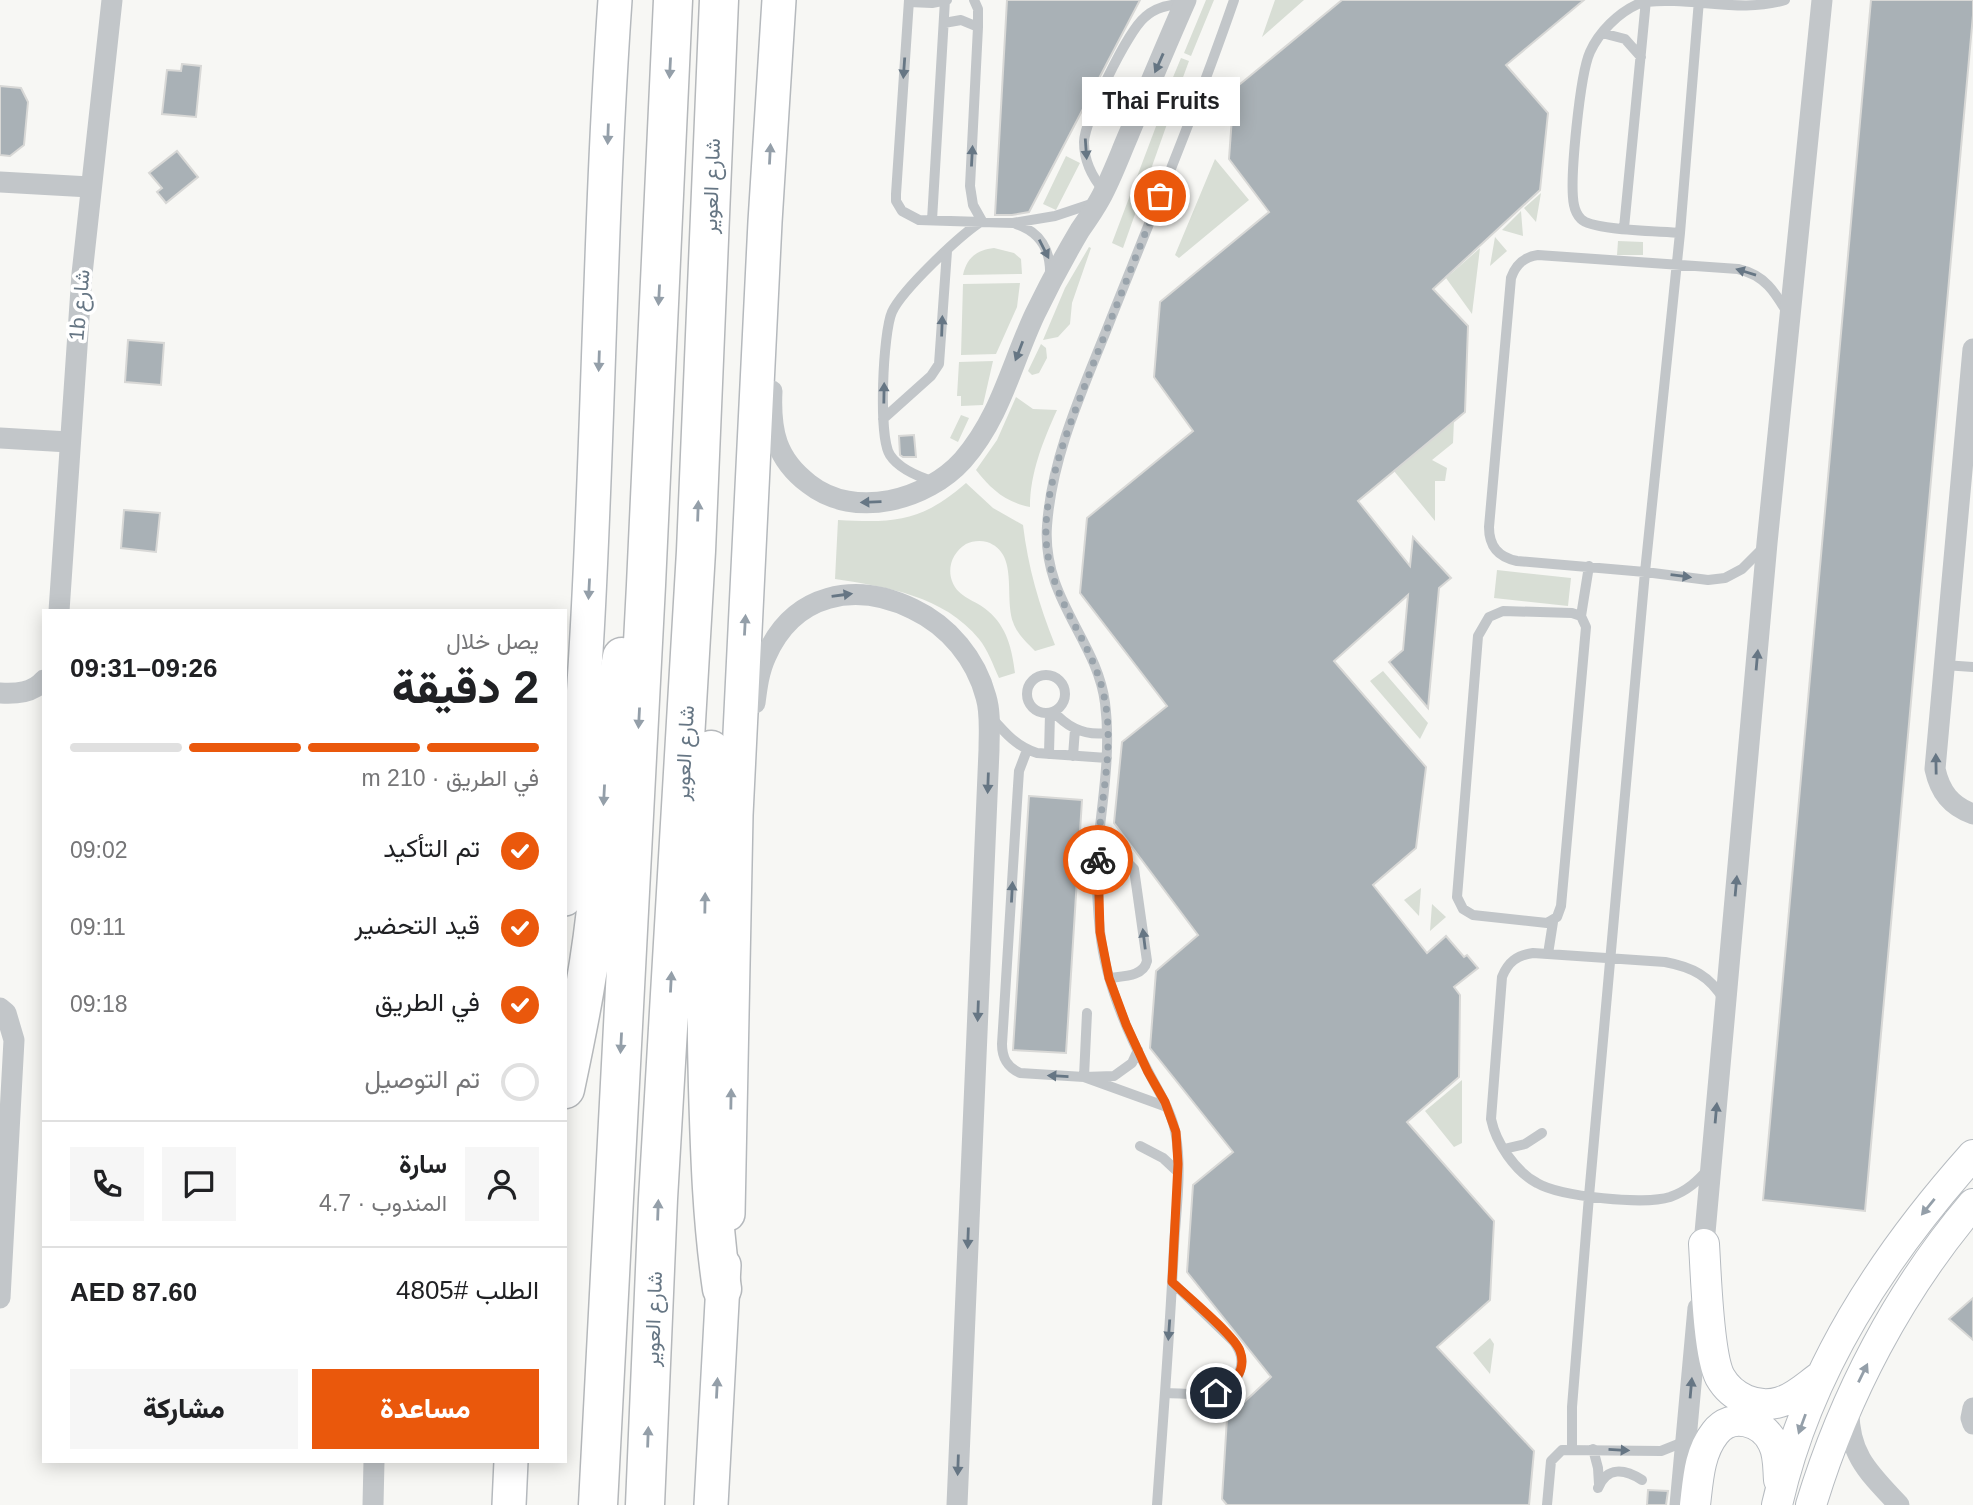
<!DOCTYPE html>
<html lang="ar">
<head>
<meta charset="utf-8">
<style>
  :root { --surface:#fff; --page:#f6f6f6; --text:#202124; --muted:#757577; --line:#e0e0e0; --accent:#ea580c }
  body { margin:0; font-family:Arial,Vazirmatn,sans-serif; background:var(--page); color:var(--text); direction:rtl; height:100vh; display:flex; flex-direction:column; font-size:26px; white-space:nowrap }
  * { box-sizing:border-box; margin:0 }
  p { font-size:23px; color:var(--muted) }
  .icon { flex:none; width:38px; height:38px; fill:none; stroke:currentColor; stroke-width:2; stroke-linecap:round; stroke-linejoin:round }
  .map { position:relative; flex:1; overflow:hidden; direction:ltr }
  .side { position:absolute; left:42px; top:609px; width:525px; height:854px; display:flex; flex-direction:column; background:var(--surface); border-radius:0px; box-shadow:0 4px 18px #0003; direction:rtl }
  .side>* { flex:none }
  .pin { position:absolute; display:grid; place-items:center; width:60px; height:60px; color:#fff; margin:-30px; border:4px solid #fff; border-radius:50%; box-shadow:0 2px 7px #0007 }
  .courier { position:absolute; display:grid; place-items:center; width:70px; height:70px; margin:-35px; border:5px solid #ea580c; border-radius:50%; background:#fff; color:#222; box-shadow:0 2px 9px #0007 }
  .bubble { position:absolute; height:49px; border-radius:0px; background:var(--surface); box-shadow:0 4px 18px #0003; font-size:23px; font-weight:800; line-height:49px; text-align:center; direction:rtl }
  .head em { font-style:normal; font-weight:800 }
  .head div { display:flex; flex-direction:column-reverse }
  .head { display:flex; align-items:center; justify-content:space-between; height:119px; padding:0 28px }
  h1 { font-size:46px; font-weight:800; line-height:52px }
  .bar { display:grid; grid-template-columns:repeat(4,1fr); gap:10px 7px; align-content:center; height:84px; padding:0 28px }
  .bar i { height:9px; border-radius:5px; background:var(--line) }
  .bar .active { background:var(--accent) }
  .bar p { grid-column:span 4 }
  .line { display:flex; align-items:center; gap:18px; padding:0 28px; border-top:2px solid var(--line) }
  .line div { flex:1 }
  .round { display:grid; place-items:center; flex:none; width:74px; height:74px; border-radius:0px; background:var(--page) }
  ol { padding:0 28px; list-style:none }
  li { display:flex; align-items:center; gap:21px; height:77px }
  li p { margin-inline-start:auto }
  li .icon { padding:7px; border-radius:50%; background:var(--accent); color:#fff; stroke-width:4 }
  li:last-child { color:var(--muted) }
  li i { width:38px; height:38px; border:4px solid var(--line); border-radius:50% }
  .primary-button { display:flex; gap:14px; margin-top:auto; padding:14px 28px }
  .primary-button a { flex:1; height:80px; border-radius:0px; background:var(--accent); color:#fff; font-size:28px; font-weight:800; line-height:80px; text-align:center }
  .primary-button a+a { background:var(--page); color:var(--text) }
  .map>svg:first-child { display:block }
  .green { fill:#d8ded5 }
  .building { fill:#a9b1b6; stroke:#d8d8d6; stroke-width:2 }
  .lines { fill:none; stroke-linecap:round; stroke-linejoin:round }
  .secondary-casing { stroke:#b6bbc0; stroke-width:32 }
  .primary-casing { stroke:#b5b9bd; stroke-width:36 }
  .highway-casing { stroke:#b5b8bb; stroke-width:41 }
  .lane { stroke:#c2c6c9; stroke-width:10 }
  .street { stroke:#c2c6c9; stroke-width:21 }
  .secondary { stroke:#fff; stroke-width:30 }
  .primary { stroke:#fff; stroke-width:33 }
  .highway { stroke:#fff; stroke-width:38 }
  .oneway { fill:#667684 }
  .oneway2 { fill:#949fa9 }
  .done { stroke:#99a3ab; stroke-width:7; stroke-dasharray:0 12.6 }
  .route { stroke:#ea580c; stroke-width:9 }
  .labels { text-anchor:middle; dominant-baseline:central; stroke-width:7; stroke-linejoin:round; paint-order:stroke }
  .street-label { font-size:21px; fill:#667684; stroke:#fff }
</style>
</head>
<body>
<div class="map">
<svg width="1973" height="1505" viewBox="0 0 1973 1505">
  <rect width="100%" height="100%" fill="#f7f7f4"/>
  <path class="green" d="M1206,0H1214L1191,56L1184,53Z
    M1275,0H1304L1262,37Z
    M1181,58L1189,61L1175,99L1166,94Z
    M1158,121L1167,124L1123,248L1112,243Z
    M1066,156L1080,163L1056,210L1043,204Z
    M1215,159L1249,200L1179,258L1175,255Z
    M1541,193L1536,222L1524,208Z
    M1521,211L1523,236L1502,230Z
    M1495,237L1507,251L1490,266Z
    M1618,241L1643,242V255H1617Z
    M1089,247L1091,248L1072,303L1070,324L1058,337L1043,340L1065,288Z
    M994,248L1014,253L1021,259L1022,274L963,275C967,257 977,250 994,248Z
    M1480,248L1472,314L1446,278Z
    M1020,283L1017,307L996,354L961,355L963,284Z
    M1041,344L1046,348L1047,358L1039,373L1032,375L1028,371Z
    M993,361L983,405L961,406V396H957L959,362Z
    M1016,397L1033,409L1057,410C1043,441 1030,473 1030,507C1005,502 991,489 976,470L997,440Z
    M961,415L969,418L958,442L950,438Z
    M1454,420L1453,443L1432,460L1447,468L1445,481H1435V521L1394,471Z
    M966,483L993,508L1023,525C1028,567 1039,605 1055,645L1035,651C1026,642 1017,634 1013,622C1004,595 1019,553 987,542C980,540 972,541 966,544C953,552 947,567 952,581C958,598 976,600 988,611C1007,627 1012,649 1015,673L999,678C993,665 988,650 979,639C944,596 887,587 835,579L838,520C896,523 921,522 966,483Z
    M1497,570L1571,578L1568,606L1494,598Z
    M1383,671L1428,723L1420,739L1370,681Z
    M1421,888L1419,916L1404,900Z
    M1432,904L1446,917L1430,931Z
    M1462,1080V1143L1454,1147L1425,1111Z
    M1490,1338L1494,1344L1490,1374L1473,1353Z"/>
  <path class="building" d="M1007,0H1140L1029,212L1012,215H995Z
    M1342,0H1584L1506,65L1548,113L1540,190L1433,289L1468,326L1465,412L1358,501L1410,566L1413,537L1451,578L1439,588L1428,708L1389,662L1403,650L1408,595L1334,661L1426,767L1416,848L1373,885L1427,953L1446,936L1464,957L1467,955L1478,968L1454,987L1460,995L1459,1077L1407,1122L1494,1221L1490,1300L1437,1347L1534,1451L1529,1505H1227L1222,1499L1227,1418L1271,1377L1187,1272L1193,1185L1233,1152L1150,1048L1156,971L1198,935L1114,823L1122,742L1167,706L1080,593L1087,518L1193,431L1154,377L1160,302L1269,212L1229,159L1234,89Z
    M1871,0H1973V15L1865,1211L1763,1200Z
    M182,64L201,66L196,117L162,114L167,70L181,71Z
    M0,86L21,88L28,102L24,145L10,156L0,155Z
    M177,151L198,177L166,203L157,192L162,188L149,173Z
    M128,340L164,343L161,385L125,382Z
    M914,435L916,457H903L900,455L899,436Z
    M124,510L160,513L156,552L121,548Z
    M1029,796L1082,800L1066,1053L1013,1050Z
    M1973,1298V1340L1949,1319Z
    M1648,1490L1668,1491L1666,1505H1647Z"/>
  <g class="lines">
    <g class="secondary-casing">
      <path id="secondary" d="M1704,1244C1706,1274 1708,1354 1720,1377C1732,1398 1757,1409 1780,1402C1795,1398 1808,1385 1821,1376
        M1695,1505C1698,1480 1699,1453 1715,1433C1731,1411 1763,1421 1773,1443C1779,1454 1778,1468 1779,1480
        M1777,1505C1807,1371 1883,1256 1973,1155
        M1811,1505C1844,1396 1899,1291 1973,1204"/>
    </g>
    <g class="primary-casing">
      <path id="primary" d="M565,899C600,600 594,299 615,0
        M728,1214L736,815L765,222L779,0
        M509,1505L511,1461
        M711,1505L724,1265"/>
    </g>
    <g class="highway-casing">
      <path id="highway" d="M711,750C706,863 705,973 708,1087C710,1155 712,1221 722,1289
        M565,1089C579,1023 592,957 598,890C604,811 606,734 622,657
        M598,1505L646,585L673,0
        M645,1505L658,1199L696,551L719,0"/>
    </g>
    <path class="lane" d="M909,0L896,194V201L902,211L919,220L1013,223L1055,216L1094,203
      M974,0L978,9V27L970,186L973,205L982,221
      M909,2L932,3L947,0
      M944,23L961,20L978,27
      M1602,33L1625,39L1641,57
      M1104,191C1092,177 1084,161 1084,142C1085,119 1127,32 1145,17C1156,7 1170,4 1185,4
      M932,220L945,0
      M1016,224C1040,232 1051,250 1050,275
      M1624,228L1646,0
      M1680,233C1661,231 1593,231 1581,219C1578,216 1575,210 1574,205C1569,182 1580,74 1590,52C1599,32 1618,13 1638,4C1648,0 1662,1 1674,1C1711,2 1750,11 1785,0
      M883,419L931,376L939,364L947,251
      M935,482C919,477 899,469 890,455C878,437 883,332 892,312C902,290 960,235 982,221
      M1765,546L1742,569L1725,578L1708,580L1645,572L1517,561C1498,557 1489,546 1489,527L1511,278C1516,264 1524,257 1538,255L1738,269C1765,275 1775,292 1788,314
      M1503,611L1572,613L1581,616L1586,627L1561,906L1557,917L1547,923L1473,915L1463,909L1457,897L1478,636L1489,617Z
      M1581,616L1589,566
      M1944,665L1973,667
      M1027 694a19 19 0 1 1 38 0a19 19 0 1 1-38 0Z
      M1054,712C1068,728 1085,736 1107,733
      M991,717C1005,733 1017,747 1037,753L1107,758
      M1027,750L1019,771L1018,786L1002,1044C1002,1058 1007,1067 1020,1073L1084,1077L1114,1076L1132,1063L1138,1050
      M1049,754L1050,713
      M1073,756L1075,729
      M1098,850L1126,861L1134,869L1147,961C1143,977 1123,976 1109,978
      M1548,954L1553,922
      M1087,1013L1084,1077L1167,1107
      M1140,1146L1163,1158L1178,1172
      M1504,1149L1525,1144L1542,1133
      M1709,1168C1698,1181 1687,1191 1670,1197C1645,1205 1561,1197 1537,1183C1515,1171 1496,1143 1491,1119L1502,977C1508,962 1517,955 1533,953L1665,962C1692,967 1710,976 1724,1000
      M1165,1393C1189,1393 1229,1402 1239,1373C1244,1361 1241,1352 1234,1342L1172,1282
      M1572,1449V1407L1589,1196L1645,572L1680,233L1699,0
      M1593,1449L1598,1468L1599,1484
      M1598,1488C1607,1466 1625,1469 1642,1480
      M1157,1505C1163,1419 1170,1332 1174,1246C1176,1210 1182,1171 1176,1136C1172,1111 1159,1093 1148,1071C1125,1028 1105,980 1100,931C1097,903 1096,872 1098,844C1103,797 1111,750 1105,703C1097,640 1042,599 1047,526C1052,453 1086,383 1112,316C1154,211 1197,107 1234,0
      M1547,1505L1551,1461L1562,1450L1661,1451L1686,1441"/>
    <path class="street" d="M0,182L90,187
      M1973,349L1935,769C1940,792 1951,806 1973,814
      M772,391C770,431 776,459 809,484C855,520 927,500 963,460C1001,416 1011,365 1035,314C1049,285 1064,257 1080,230C1087,220 1094,210 1100,199C1111,179 1119,157 1128,136C1147,91 1166,45 1186,0
      M0,438L69,442
      M59,611L82,274L112,0
      M0,693C16,694 33,693 44,680
      M755,703C757,687 759,671 766,656C794,593 855,581 913,609C949,626 976,659 986,697C991,714 989,732 989,750L957,1505
      M0,1008L6,1013L14,1040L0,1298
      M1703,1255L1767,543L1822,0
      M1973,1408L1971,1418L1973,1424
      M1849,1409C1848,1455 1870,1474 1899,1505
      M373,1505L374,1461
      M1680,1505L1698,1308"/>
    <use href="#secondary" class="secondary"/>
    <use href="#primary" class="primary"/>
    <use href="#highway" class="highway"/>
  </g>
  <defs><path id="oneway-solid" d="M-6-.8H1V-3.2L6.5 0L1 3.2V.8H-6Z" transform="scale(1.75)"/></defs>
  <g class="oneway">
    <use href="#oneway-solid" transform="translate(1159 63) rotate(114)"/>
    <use href="#oneway-solid" transform="translate(904 68) rotate(94)"/>
    <use href="#oneway-solid" transform="translate(1086 149) rotate(86)"/>
    <use href="#oneway-solid" transform="translate(972 156) rotate(-87)"/>
    <use href="#oneway-solid" transform="translate(1044 249) rotate(63)"/>
    <use href="#oneway-solid" transform="translate(1746 272) rotate(-163)"/>
    <use href="#oneway-solid" transform="translate(942 326) rotate(-88)"/>
    <use href="#oneway-solid" transform="translate(1019 351) rotate(111)"/>
    <use href="#oneway-solid" transform="translate(884 393) rotate(-89)"/>
    <use href="#oneway-solid" transform="translate(871 502) rotate(178)"/>
    <use href="#oneway-solid" transform="translate(1681 576) rotate(7)"/>
    <use href="#oneway-solid" transform="translate(842 595) rotate(-8)"/>
    <use href="#oneway-solid" transform="translate(1757 660) rotate(-85)"/>
    <use href="#oneway-solid" transform="translate(1936 764) rotate(-91)"/>
    <use href="#oneway-solid" transform="translate(988 783) rotate(92)"/>
    <use href="#oneway-solid" transform="translate(1736 886) rotate(-85)"/>
    <use href="#oneway-solid" transform="translate(1012 892) rotate(-87)"/>
    <use href="#oneway-solid" transform="translate(1144 939) rotate(-97)"/>
    <use href="#oneway-solid" transform="translate(978 1011) rotate(92)"/>
    <use href="#oneway-solid" transform="translate(1058 1076) rotate(-177)"/>
    <use href="#oneway-solid" transform="translate(1716 1113) rotate(-85)"/>
    <use href="#oneway-solid" transform="translate(968 1238) rotate(92)"/>
    <use href="#oneway-solid" transform="translate(1169 1330) rotate(94)"/>
    <use href="#oneway-solid" transform="translate(1691 1388) rotate(-85)"/>
    <use href="#oneway-solid" transform="translate(1619 1450) rotate(3)"/>
    <use href="#oneway-solid" transform="translate(958 1465) rotate(92)"/>
  </g>
  <g class="oneway2">
    <use href="#oneway-solid" transform="translate(670 68) rotate(93)"/>
    <use href="#oneway-solid" transform="translate(608 134) rotate(92)"/>
    <use href="#oneway-solid" transform="translate(770 154) rotate(-87)"/>
    <use href="#oneway-solid" transform="translate(659 295) rotate(93)"/>
    <use href="#oneway-solid" transform="translate(599 361) rotate(92)"/>
    <use href="#oneway-solid" transform="translate(698 511) rotate(-88)"/>
    <use href="#oneway-solid" transform="translate(589 589) rotate(93)"/>
    <use href="#oneway-solid" transform="translate(745 625) rotate(-87)"/>
    <use href="#oneway-solid" transform="translate(639 718) rotate(93)"/>
    <use href="#oneway-solid" transform="translate(604 795) rotate(93)"/>
    <use href="#oneway-solid" transform="translate(705 903) rotate(-89)"/>
    <use href="#oneway-solid" transform="translate(671 982) rotate(-87)"/>
    <use href="#oneway-solid" transform="translate(621 1043) rotate(93)"/>
    <use href="#oneway-solid" transform="translate(731 1099) rotate(-89)"/>
    <use href="#oneway-solid" transform="translate(1928 1207) rotate(129)"/>
    <use href="#oneway-solid" transform="translate(658 1210) rotate(-88)"/>
    <use href="#oneway-solid" transform="translate(1863 1373) rotate(-64)"/>
    <use href="#oneway-solid" transform="translate(717 1388) rotate(-87)"/>
    <use href="#oneway-solid" transform="translate(1802 1424) rotate(110)"/>
    <use href="#oneway-solid" transform="translate(648 1437) rotate(-88)"/>
  </g>
  <g class="lines">
    <path class="done" d="M1098,860C1098,806 1116,750 1104,696C1092,639 1049,601 1046,538C1044,480 1075,413 1095,359C1117,305 1138,251 1160,196"/>
    <path class="route" d="M1098,860L1100,932L1109,978L1126,1024L1148,1072L1165,1102L1176,1132L1178,1164L1172,1282C1186,1295 1235,1336 1240,1351C1247,1370 1233,1388 1216,1393"/>
  </g>
  <g class="labels">
    <g class="street-label">
      <text transform="translate(711 186) rotate(-88)">شارع العوير</text>
      <text transform="translate(79 305) rotate(-85)">1b شارع</text>
      <text transform="translate(684 753) rotate(-87)">شارع العوير</text>
      <text transform="translate(653 1319) rotate(-88)">شارع العوير</text>
    </g>
  </g>
</svg>
<div class="pin" style="left:1160px;top:196px;background:#ea580c"><svg class="icon" aria-label="bag" viewBox="0 0 24 24"><path d="M5 8h14l-1 12H6zM9 8a3 3 0 0 1 6 0"/></svg></div>
<div class="pin" style="left:1216px;top:1393px;background:#1f2937"><svg class="icon" aria-label="home" viewBox="0 0 24 24"><path d="M3 11l9-7 9 7M6 9v11h12V9"/></svg></div>
<div class="courier" style="left:1098px;top:860px"><svg class="icon" aria-label="bike" viewBox="0 0 24 24"><circle cx="6" cy="16" r="4"/><circle cx="18" cy="16" r="4"/><path d="M6 16l4-8h5l3 8M10 8l3 8H6M13 5h3"/></svg></div>
<div class="bubble" style="left:1082px;top:77px;width:158px">Thai Fruits</div>
<section class="side">
<div class="head"><div><h1>2 دقيقة</h1><p>يصل خلال</p></div><em>09:26–09:31</em></div>
<div class="bar"><i class="active"></i><i class="active"></i><i class="active"></i><i></i><p>في الطريق · 210 m</p></div>
<ol>
<li><svg class="icon" aria-label="check" viewBox="0 0 24 24"><path d="M5 12l5 5 9-10"/></svg>تم التأكيد<p>09:02</p></li>
<li><svg class="icon" aria-label="check" viewBox="0 0 24 24"><path d="M5 12l5 5 9-10"/></svg>قيد التحضير<p>09:11</p></li>
<li><svg class="icon" aria-label="check" viewBox="0 0 24 24"><path d="M5 12l5 5 9-10"/></svg>في الطريق<p>09:18</p></li>
<li><i></i>تم التوصيل</li>
</ol>
<div class="line" style="height:126px"><a class="round"><svg class="icon" aria-label="person" viewBox="0 0 24 24"><circle cx="12" cy="8" r="4"/><path d="M4 21q1-7 8-7t8 7"/></svg></a><div><b>سارة</b><p>المندوب · 4.7</p></div><a class="round"><svg class="icon" aria-label="chat" viewBox="0 0 24 24"><path d="M4 5h16v11H9l-5 4z"/></svg></a><a class="round"><svg class="icon" aria-label="phone" viewBox="0 0 24 24"><path d="M5 4h4l2 5-3 2q2 4 5 5l2-3 5 2v4C11 20 4 13 5 4z"/></svg></a></div>
<div class="line" style="height:91px"><div>الطلب #4805</div><b>AED 87.60</b></div>
<div class="primary-button"><a>مساعدة</a><a>مشاركة</a></div>
</section>
</div>
</body>
</html>
